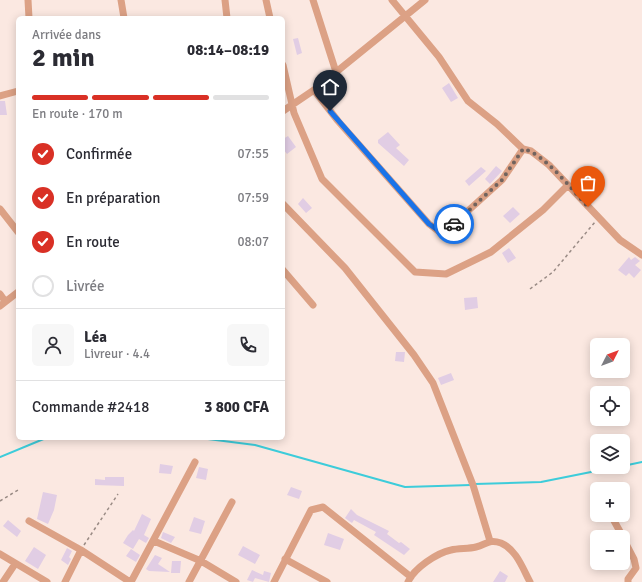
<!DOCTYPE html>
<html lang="fr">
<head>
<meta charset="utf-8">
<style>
  :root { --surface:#fff; --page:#f7f7f7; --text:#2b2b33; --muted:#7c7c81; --line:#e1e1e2; --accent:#d93025 }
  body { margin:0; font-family:Signika,sans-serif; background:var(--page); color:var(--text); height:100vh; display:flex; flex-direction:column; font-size:15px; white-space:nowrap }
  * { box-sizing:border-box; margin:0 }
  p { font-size:13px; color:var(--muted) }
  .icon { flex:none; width:22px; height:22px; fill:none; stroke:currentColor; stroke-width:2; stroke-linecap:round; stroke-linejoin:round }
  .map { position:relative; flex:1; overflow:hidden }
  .panel { position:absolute; left:16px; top:16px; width:269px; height:424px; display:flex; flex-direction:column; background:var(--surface); border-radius:6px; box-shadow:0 2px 10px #0003 }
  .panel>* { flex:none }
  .needle { width:26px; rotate:48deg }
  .buttons { position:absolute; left:590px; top:338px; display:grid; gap:8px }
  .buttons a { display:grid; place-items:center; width:40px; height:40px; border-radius:6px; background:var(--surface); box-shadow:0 2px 10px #0003; font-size:20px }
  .pin { position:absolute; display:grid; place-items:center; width:34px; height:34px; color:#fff; margin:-41px -17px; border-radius:50% 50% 50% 0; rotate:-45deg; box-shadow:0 0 4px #0007 }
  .pin .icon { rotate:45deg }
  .courier { position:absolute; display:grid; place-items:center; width:40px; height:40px; margin:-20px; border:3px solid #1a73e8; border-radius:50%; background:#fff; color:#222; box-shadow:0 1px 5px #0007 }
  .head em { font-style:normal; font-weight:700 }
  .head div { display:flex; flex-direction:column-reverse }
  .head { display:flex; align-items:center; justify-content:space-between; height:68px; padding:0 16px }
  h1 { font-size:26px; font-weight:700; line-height:30px }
  .bar { display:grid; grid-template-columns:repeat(4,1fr); gap:6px 4px; align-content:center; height:48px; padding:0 16px }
  .bar i { height:5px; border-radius:3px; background:var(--line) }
  .bar .on { background:var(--accent) }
  .bar p { grid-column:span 4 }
  .line { display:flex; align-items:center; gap:10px; padding:0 16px; border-top:1px solid var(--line) }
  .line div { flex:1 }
  .round { display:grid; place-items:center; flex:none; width:42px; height:42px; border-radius:6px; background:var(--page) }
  ol { padding:0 16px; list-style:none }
  li { display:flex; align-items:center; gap:12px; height:44px }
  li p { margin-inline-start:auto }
  li .icon { padding:4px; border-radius:50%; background:var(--accent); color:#fff; stroke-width:4 }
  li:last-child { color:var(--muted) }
  li i { width:22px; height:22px; border:2px solid var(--line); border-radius:50% }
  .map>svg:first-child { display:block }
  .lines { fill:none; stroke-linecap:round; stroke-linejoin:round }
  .stream { stroke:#3dccda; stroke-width:2 }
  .building { fill:#e1cde4 }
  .path { stroke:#9a8b85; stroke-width:1.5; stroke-dasharray:3 3; stroke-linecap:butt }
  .street { stroke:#dca185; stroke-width:7 }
  .done { stroke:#71635e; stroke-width:4; stroke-dasharray:0 7.2 }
  .route { stroke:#1a73e8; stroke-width:5 }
</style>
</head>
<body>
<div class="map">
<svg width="642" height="582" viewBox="0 0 642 582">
  <rect width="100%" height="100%" fill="#fbe8e1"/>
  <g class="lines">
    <path class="stream" d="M200,438L255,445L405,487L471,485
      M0,457L46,438
      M623,466L642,462
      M475,484L541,482L616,467"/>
  </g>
  <path class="building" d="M298,38L302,53L297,55L293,39Z
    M449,83L458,98L451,102L442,88Z
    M0,101H5L7,115H0Z
    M388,132L400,145L396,148L409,160L404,166L378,143V140Z
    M288,136L296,147L287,154L283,149V139Z
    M496,166L502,171L490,184L485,179Z
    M481,167L486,171L469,186L465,181Z
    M303,198L312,208L306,213L298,204Z
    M513,207L520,214L510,223L503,216Z
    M509,248L516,258L508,263L502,253Z
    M629,257L631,260L635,257L640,261L635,265L641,270L634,278L629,273L626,276L618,270Z
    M477,297L478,308L465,310L464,298Z
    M396,352H405L404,362L395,361Z
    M451,373L454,380L441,385L438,378Z
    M160,464L173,466L171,474L159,473Z
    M199,467L208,469L206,480L196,478Z
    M105,477H124V486L95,485V479L105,480Z
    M291,487L302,491L299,499L287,495Z
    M43,492L57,495L54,510L48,524L37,519Z
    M351,509L357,515L389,531L387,534L399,543L401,542L410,549L404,555L374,535L376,532L354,520L352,523L349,521L345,518Z
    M142,514L151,519L144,535L149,538L146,543L139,539L133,549L123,543L128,535L133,530L134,531Z
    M194,517L205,521L201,534L189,531Z
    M8,520L21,531L17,537L3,526Z
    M163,532L175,537L171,543L161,538Z
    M328,533L344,539L340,550L324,545Z
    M243,546L260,555L255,564L238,555Z
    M34,547L46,555L38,569L25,561Z
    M67,548L72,551L69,557L71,559L68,565L61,560Z
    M131,549L140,555L136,562L126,556Z
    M155,555L162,558L158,564L170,572L149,571L146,569Z
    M172,561H181L180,573H171Z
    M252,570L263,575L264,571L271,573L269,582L255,578L253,582L247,580Z
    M500,571L508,576L505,582H493Z"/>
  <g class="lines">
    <path class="path" d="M530,289L553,272L595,222
      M0,501L18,490
      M84,545L118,494"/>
    <path class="street" d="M28,0L29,18
      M121,0L124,18
      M225,0L227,18
      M266,0L270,18
      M313,0L336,72
      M392,0L439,57L468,101L497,124L523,149L531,151L549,165L620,240L642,255
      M283,65L294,113L322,179L415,272L446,274L491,252L543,210L567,186
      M314,90L338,121L429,224L441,233L448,229L502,180L523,149
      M0,96L18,91
      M283,111L314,90L425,0
      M283,204L345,268L414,355L433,383L473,485L490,541
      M0,209L18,232
      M283,270L313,305
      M0,294L5,301
      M0,306L18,292
      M613,519L623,537
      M29,521L81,550L130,582
      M623,538L634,559L636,568L628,579V582
      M154,541L201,561L236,582
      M0,554L47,582
      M285,559L327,582
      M3,582L15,564
      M65,582L81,550
      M131,582L195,462
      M189,582L232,502
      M274,582L311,510L323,507L411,577
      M408,582C414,568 437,553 451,550C459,548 468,549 476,547C487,544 489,539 501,543C516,549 523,569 530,582"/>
  </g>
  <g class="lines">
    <path class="done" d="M454,224L502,180L523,149C544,153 573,191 588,207"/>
    <path class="route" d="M330,111L429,224L442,233L454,224"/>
  </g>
</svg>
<div class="buttons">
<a><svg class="needle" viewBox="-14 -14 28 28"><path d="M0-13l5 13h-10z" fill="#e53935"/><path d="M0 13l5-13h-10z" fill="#7c7c81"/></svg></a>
<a><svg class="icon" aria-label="locate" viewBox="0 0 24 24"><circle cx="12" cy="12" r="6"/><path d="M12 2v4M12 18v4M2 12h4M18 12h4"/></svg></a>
<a><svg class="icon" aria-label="layers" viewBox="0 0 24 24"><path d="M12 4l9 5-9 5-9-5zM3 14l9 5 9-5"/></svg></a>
<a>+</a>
<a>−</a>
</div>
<div class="pin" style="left:588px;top:207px;background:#ea580c"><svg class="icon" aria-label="bag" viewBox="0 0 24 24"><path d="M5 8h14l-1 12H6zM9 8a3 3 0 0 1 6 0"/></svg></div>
<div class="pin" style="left:330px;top:111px;background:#1f2937"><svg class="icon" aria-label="home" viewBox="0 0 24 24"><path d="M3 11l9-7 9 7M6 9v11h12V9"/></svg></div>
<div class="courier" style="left:454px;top:224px"><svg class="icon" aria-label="car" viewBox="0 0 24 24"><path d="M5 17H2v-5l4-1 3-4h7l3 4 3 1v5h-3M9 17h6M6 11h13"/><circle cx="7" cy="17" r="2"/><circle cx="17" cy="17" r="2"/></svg></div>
<section class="panel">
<div class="head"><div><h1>2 min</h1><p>Arrivée dans</p></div><em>08:14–08:19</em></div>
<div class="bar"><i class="on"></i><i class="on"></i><i class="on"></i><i></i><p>En route · 170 m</p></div>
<ol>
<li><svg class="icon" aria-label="check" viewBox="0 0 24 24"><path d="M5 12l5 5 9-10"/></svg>Confirmée<p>07:55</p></li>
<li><svg class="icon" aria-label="check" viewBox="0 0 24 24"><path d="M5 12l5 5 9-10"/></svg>En préparation<p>07:59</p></li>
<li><svg class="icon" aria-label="check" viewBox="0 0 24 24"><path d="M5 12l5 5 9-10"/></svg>En route<p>08:07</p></li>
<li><i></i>Livrée</li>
</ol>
<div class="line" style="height:72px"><a class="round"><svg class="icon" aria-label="person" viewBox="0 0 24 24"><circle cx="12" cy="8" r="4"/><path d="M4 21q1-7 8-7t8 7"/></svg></a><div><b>Léa</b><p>Livreur · 4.4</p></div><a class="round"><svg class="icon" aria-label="phone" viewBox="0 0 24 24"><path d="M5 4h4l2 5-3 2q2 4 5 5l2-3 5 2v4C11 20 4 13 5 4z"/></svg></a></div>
<div class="line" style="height:52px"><div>Commande #2418</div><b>3 800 CFA</b></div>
</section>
</div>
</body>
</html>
